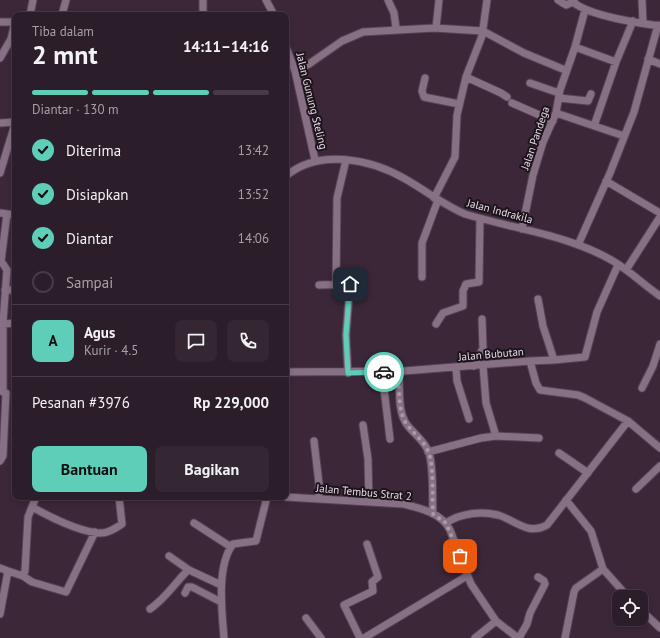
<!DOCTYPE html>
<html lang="id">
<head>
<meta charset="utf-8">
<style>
  :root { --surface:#2c1d2a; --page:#342632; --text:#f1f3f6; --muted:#a6a2a8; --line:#483b47; --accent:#5eceb8 }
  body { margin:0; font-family:"PT Sans",sans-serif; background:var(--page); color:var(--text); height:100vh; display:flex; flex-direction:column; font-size:15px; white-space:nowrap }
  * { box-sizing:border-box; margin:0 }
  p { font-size:13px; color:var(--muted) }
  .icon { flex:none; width:22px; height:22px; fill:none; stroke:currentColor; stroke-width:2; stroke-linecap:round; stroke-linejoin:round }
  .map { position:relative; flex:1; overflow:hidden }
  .sheet { position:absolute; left:12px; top:12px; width:277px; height:488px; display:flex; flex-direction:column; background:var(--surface); border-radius:8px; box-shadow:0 2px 6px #0003,0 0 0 1px var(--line) }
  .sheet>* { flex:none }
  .controls { position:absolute; left:612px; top:590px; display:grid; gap:8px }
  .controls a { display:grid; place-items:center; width:36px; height:36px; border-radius:8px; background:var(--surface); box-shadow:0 2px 6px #0003,0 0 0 1px var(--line); font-size:20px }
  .pin { position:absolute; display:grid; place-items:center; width:34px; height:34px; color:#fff; margin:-17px; border-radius:8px; box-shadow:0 2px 6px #0006 }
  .courier { position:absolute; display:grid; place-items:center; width:40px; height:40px; margin:-20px; border:3px solid #5eceb8; border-radius:50%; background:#fff; color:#222; box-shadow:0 1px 5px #0007 }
  .summary em { font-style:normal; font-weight:700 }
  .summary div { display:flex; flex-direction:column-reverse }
  .summary { display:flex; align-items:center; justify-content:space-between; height:68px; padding:0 20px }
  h1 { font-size:26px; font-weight:700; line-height:30px }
  .bar { display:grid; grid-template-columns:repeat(4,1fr); gap:6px 4px; align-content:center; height:48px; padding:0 20px }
  .bar i { height:5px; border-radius:3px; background:var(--line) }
  .bar .on { background:var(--accent) }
  .bar p { grid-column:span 4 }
  .line { display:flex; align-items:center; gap:10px; padding:0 20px; border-top:1px solid var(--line) }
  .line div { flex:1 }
  .round { display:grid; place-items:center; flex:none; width:42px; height:42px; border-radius:8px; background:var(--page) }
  ol { padding:0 20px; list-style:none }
  li { display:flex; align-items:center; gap:12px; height:44px }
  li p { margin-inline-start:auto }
  li .icon { padding:4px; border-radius:50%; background:var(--accent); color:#111; stroke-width:4 }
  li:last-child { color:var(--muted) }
  li i { width:22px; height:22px; border:2px solid var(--line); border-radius:50% }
  .cta { display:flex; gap:8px; margin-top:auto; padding:8px 20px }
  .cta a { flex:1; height:46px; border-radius:8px; background:var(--accent); color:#111; font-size:16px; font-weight:700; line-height:46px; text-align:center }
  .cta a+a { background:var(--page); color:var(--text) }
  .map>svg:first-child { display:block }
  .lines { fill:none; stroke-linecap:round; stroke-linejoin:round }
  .minor-casing { stroke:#544453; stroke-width:9 }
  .minor { stroke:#877084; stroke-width:7 }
  .done { stroke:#ab9ba8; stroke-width:4; stroke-dasharray:0 7.2 }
  .route { stroke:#5eceb8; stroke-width:5 }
  .labels { text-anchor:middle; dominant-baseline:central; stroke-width:4; stroke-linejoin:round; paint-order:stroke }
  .street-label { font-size:11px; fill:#e7dae5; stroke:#1c131b }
</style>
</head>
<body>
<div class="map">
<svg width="660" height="638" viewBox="0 0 660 638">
  <rect width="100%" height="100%" fill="#3b2738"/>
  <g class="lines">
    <g class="minor-casing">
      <path id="minor" d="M266,0L274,15
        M388,0L394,13L396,28
        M558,0L566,5L573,2
        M574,0L573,2C589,16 638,23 660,26
        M642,0L643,23
        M30,15L33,0
        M62,15L66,0
        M203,15V0
        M0,22H15
        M436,28L439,0
        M286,47L295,71L315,160
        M575,47L616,62
        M0,58L11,39L15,22
        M648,59L660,64
        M295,71L309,64L342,41L363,32L434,28L483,31L524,53L565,70
        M466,77L501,93L507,97
        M425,78L422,91L424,97L459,104
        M530,83L559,93
        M559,98L588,101L591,94
        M512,103L553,121
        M556,113L624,136
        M0,123L15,122
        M594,126L616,62L633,21
        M0,173L15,124
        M286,176C319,148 372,159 407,180C426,191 444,205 465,214C514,229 569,235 613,261C630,271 644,285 660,296
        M606,181L660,213
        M434,198L455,157L457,115L466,77L482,36L487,0
        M0,213L15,215
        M522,229L533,175L543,142L556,113L560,90L575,47L585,10
        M578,245L610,173L634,112L658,25
        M626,270L660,217
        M422,277V243L438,200
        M319,285L350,284L346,335L348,373
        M336,285L337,198L346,160
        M5,290H15
        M3,324L15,323
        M436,324L443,313L463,306V291L466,284L479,282L480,219
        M554,360L585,357L597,312L618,265
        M530,361L554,360L543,326L538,299
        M474,366L483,348L482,319
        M456,368L457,381L469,419
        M286,372L404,371L530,361L536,383L540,390L578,395L585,398L628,421L660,448
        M382,372L390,439
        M399,372C400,388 397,413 408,426C415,435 425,441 429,453C434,469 432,496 433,514
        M642,388L653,366L660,344
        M3,392V322L7,270L1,261L7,214
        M363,425L368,459L369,502
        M496,436L539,438
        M314,441L319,484V499
        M428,452L481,438L496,436L486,403L483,365
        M559,453L588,473
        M0,461L3,456L6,393
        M636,489L660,466
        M286,497L403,504C420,508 442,513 450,530L471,584L496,621L518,638
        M566,500L591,531L603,569L628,597
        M32,507C50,517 81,533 102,533C109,533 116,528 122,524L119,497
        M194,523L231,547
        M446,523C461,513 481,511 498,515C515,520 528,536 547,525L628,421
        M169,556L189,570L221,585
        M0,568L8,571
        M23,576L32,582L66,592L95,532
        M185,593L188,587H192L221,602
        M150,609C165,599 175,583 188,570
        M641,610L660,628
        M0,614L8,571L23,576L25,571L28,517L36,497
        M306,618L321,638
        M224,638C222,612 216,566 233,544L256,541L267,497
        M360,638L344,605L373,591L372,582L378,577L367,544
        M364,638L467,576
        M475,638L496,621
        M519,638L527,624L530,613L545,584L544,581L538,577
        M565,638L574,592L576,588L603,569"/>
    </g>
    <use href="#minor" class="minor"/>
  </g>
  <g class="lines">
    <path class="done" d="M384,372H398C400,388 397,413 408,426C415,435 424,441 429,453C434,469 432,496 433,514L446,523L460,556"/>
    <path class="route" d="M350,284L346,335L348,373L384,372"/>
  </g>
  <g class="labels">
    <g class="street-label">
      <text transform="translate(312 101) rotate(76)">Jalan Gunung Steling</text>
      <text transform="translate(535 138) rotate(-71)">Jalan Pandega</text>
      <text transform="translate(500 211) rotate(15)">Jalan Indrakila</text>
      <text transform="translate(491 354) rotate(-5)">Jalan Bubutan</text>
      <text transform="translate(364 492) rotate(5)">Jalan Tembus Strat 2</text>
    </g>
  </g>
</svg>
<div class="controls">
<a><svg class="icon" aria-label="locate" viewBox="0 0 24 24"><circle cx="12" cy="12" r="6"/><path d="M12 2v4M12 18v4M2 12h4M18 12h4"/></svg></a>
</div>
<div class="pin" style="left:460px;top:556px;background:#ea580c"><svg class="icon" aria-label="bag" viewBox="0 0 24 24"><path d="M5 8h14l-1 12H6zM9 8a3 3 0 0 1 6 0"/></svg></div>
<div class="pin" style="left:350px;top:284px;background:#1f2937"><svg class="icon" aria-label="home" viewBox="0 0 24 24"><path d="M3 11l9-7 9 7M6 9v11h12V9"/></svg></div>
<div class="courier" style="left:384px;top:372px"><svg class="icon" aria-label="car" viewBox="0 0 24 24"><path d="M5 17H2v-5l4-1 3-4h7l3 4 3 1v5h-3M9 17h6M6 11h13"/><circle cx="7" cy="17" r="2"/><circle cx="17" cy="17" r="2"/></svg></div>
<section class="sheet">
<div class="summary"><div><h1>2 mnt</h1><p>Tiba dalam</p></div><em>14:11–14:16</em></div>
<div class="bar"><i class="on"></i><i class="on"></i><i class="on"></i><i></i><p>Diantar · 130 m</p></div>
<ol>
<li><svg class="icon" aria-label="check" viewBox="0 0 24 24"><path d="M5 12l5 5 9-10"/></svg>Diterima<p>13:42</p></li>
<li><svg class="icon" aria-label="check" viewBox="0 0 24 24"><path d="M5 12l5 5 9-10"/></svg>Disiapkan<p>13:52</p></li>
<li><svg class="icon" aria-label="check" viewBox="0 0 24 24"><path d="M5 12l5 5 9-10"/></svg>Diantar<p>14:06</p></li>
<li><i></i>Sampai</li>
</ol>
<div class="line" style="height:72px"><b class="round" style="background:var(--accent);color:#111">A</b><div><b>Agus</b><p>Kurir · 4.5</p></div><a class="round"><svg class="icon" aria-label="chat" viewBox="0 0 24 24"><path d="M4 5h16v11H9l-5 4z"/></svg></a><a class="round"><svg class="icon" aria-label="phone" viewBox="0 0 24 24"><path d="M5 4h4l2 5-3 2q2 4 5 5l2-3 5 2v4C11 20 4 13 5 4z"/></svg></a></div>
<div class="line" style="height:52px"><div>Pesanan #3976</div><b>Rp 229,000</b></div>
<div class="cta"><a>Bantuan</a><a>Bagikan</a></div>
</section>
</div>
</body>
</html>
